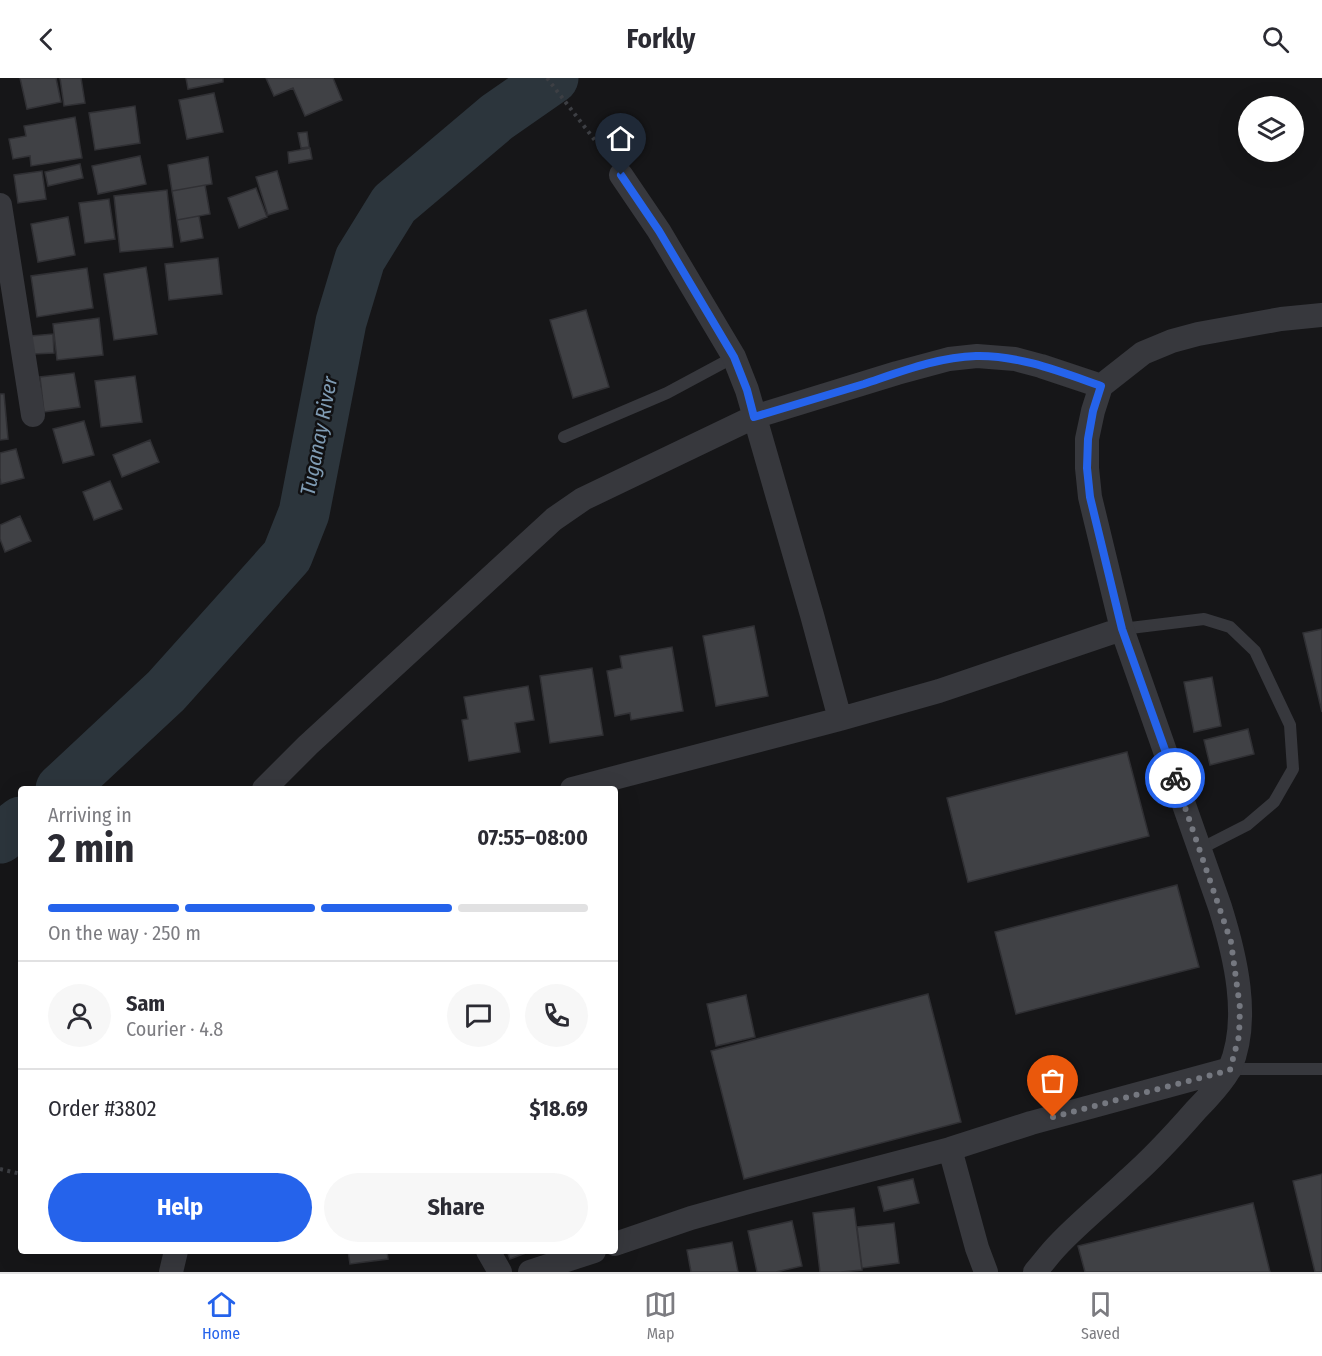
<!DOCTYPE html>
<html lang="en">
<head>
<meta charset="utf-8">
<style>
  :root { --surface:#fff; --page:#f7f7f7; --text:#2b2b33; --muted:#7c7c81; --line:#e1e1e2; --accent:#2563eb }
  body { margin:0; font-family:"Fira Sans Condensed",sans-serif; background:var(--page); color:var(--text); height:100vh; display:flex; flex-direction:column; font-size:22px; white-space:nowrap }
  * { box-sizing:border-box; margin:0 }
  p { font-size:20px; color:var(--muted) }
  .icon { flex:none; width:33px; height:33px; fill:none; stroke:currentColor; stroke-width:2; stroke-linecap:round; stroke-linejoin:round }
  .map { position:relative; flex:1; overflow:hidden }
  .sheet { position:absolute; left:18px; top:708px; width:600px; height:468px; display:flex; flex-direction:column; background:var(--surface); border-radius:6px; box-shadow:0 6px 24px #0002 }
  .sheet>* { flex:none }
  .fabs { position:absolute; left:1238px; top:18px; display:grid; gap:12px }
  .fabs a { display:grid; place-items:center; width:66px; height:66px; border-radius:50%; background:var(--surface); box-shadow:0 6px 24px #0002; font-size:30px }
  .pin { position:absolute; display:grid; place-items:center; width:51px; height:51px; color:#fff; margin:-62px -26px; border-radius:50% 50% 50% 0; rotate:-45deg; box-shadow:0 0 6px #0007 }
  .pin .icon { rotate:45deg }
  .courier { position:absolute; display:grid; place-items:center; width:60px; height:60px; margin:-30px; border:4px solid #2563eb; border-radius:50%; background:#fff; color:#222; box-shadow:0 2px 8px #0007 }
  .overview em { font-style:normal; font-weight:700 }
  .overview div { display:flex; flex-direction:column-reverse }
  .overview { display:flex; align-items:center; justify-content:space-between; height:102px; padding:0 30px }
  h1 { font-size:39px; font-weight:700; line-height:45px }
  .bar { display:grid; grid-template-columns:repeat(4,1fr); gap:9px 6px; align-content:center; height:72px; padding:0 30px }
  .bar i { height:8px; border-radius:4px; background:var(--line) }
  .bar .current { background:var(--accent) }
  .bar p { grid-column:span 4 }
  .line { display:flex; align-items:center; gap:15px; padding:0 30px; border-top:2px solid var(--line) }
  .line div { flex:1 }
  .round { display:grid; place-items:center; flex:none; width:63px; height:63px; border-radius:32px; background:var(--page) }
  .button { display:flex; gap:12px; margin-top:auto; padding:12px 30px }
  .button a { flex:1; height:69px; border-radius:36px; background:var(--accent); color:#fff; font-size:24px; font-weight:700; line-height:69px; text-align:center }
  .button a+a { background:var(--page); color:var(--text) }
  header { display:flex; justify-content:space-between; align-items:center; height:78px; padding:0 30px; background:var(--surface); font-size:27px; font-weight:700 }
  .dock { display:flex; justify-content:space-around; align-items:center; height:84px; border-top:2px solid var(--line); background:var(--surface); font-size:16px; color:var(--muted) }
  .dock a { display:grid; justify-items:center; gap:3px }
  .dock .current { color:var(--accent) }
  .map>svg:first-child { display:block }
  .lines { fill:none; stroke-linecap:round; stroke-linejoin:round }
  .river { stroke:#2c353c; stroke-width:51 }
  .building { fill:#404145; stroke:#303034; stroke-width:1.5 }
  .path { stroke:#3d3f44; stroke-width:4; stroke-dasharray:3 4.5; stroke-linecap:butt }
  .service { stroke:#37383d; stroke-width:12 }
  .minor { stroke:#37383d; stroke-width:24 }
  .done { stroke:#757880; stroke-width:6; stroke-dasharray:0 10.8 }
  .route { stroke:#2563eb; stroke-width:8 }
  .labels { text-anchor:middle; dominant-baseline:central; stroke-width:5; stroke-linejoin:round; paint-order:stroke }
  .water-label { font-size:21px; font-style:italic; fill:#7f9bb3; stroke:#111113 }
</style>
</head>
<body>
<header><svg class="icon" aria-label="back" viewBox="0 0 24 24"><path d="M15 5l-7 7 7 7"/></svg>Forkly<svg class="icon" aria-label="search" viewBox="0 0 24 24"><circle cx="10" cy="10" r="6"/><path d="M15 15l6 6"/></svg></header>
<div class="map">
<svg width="1322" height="1194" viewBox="0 0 1322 1194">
  <rect width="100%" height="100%" fill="#161618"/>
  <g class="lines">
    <path class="river" d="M61,711L166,613L287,478L304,435L341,244L360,181L394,126L497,39L553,0
      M0,760L21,744"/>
  </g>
  <path class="building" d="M20,0H56L61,24L27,31Z
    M60,0H81L85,25L64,28Z
    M186,0H223V4L188,11Z
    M266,0H333L342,22L305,38L293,10L274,18Z
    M214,15L223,54L187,61L179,22Z
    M135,28L140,65L95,72L89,35Z
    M75,39L82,80L31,88L30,78L13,81L9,61L26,58L24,48Z
    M307,54L309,69L301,70L298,55Z
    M310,70L312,81L289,85L288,74Z
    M140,78L146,106L98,116L92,88Z
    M208,79L212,106L172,113L168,87Z
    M80,86L83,100L48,108L45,94Z
    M42,93L46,121L18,125L14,97Z
    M277,93L288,131L268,137L256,99Z
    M205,107L210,136L177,142L172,113Z
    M256,110L267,139L239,150L228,120Z
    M167,112L173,169L120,174L114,118Z
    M109,121L115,161L85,165L79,125Z
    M199,138L203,160L181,164L177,142Z
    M68,139L75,177L38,184L31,146Z
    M218,180L222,216L169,222L165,186Z
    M146,189L157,256L114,262L104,196Z
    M87,190L93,230L37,239L31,198Z
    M586,232L609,309L573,320L550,242Z
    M99,240L103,277L57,282L53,246Z
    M53,256L54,275L33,276L31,258Z
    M74,295L80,329L44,334L40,299Z
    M135,298L142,344L101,349L95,303Z
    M0,316H4L8,361L0,362Z
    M84,343L94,377L63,385L53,351Z
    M150,362L159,384L122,399L113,377Z
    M16,371L24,400L1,406L0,400V375Z
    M110,403L122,431L94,442L83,414Z
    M20,438L31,463L5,474L0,461V447Z
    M754,548L768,618L716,628L703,558Z
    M1322,551V634L1303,555Z
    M672,569L683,633L631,642L630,635L615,638L607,593L622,590L620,578Z
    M592,590L603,657L550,665L540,598Z
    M1212,599L1221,648L1194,654L1184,604Z
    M528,608L534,642L515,645L520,674L469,683L462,642L468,641L464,619Z
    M1248,651L1254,676L1210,687L1204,662Z
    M1127,674L1149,758L968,804L947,720Z
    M1177,807L1199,889L1016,936L995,854Z
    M928,916L961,1044L744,1101L711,973Z
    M746,917L755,959L716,968L707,926Z
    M1322,1096V1194H1315L1293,1103Z
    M913,1101L919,1125L884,1133L878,1109Z
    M1253,1125L1270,1194H1085L1078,1168Z
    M854,1130L862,1192L841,1194H820L813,1135Z
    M792,1143L802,1188L776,1194H757L748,1153Z
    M894,1145L899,1185L862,1190L857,1149Z
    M732,1164L738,1194H691L687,1172Z
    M348,1173H387L388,1181L350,1186Z
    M507,1173H531L510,1181Z"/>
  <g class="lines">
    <path class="path" d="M547,0L607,78
      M0,1091L21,1096"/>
    <path class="service" d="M564,359L667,315L734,279
      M1122,551L1204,541L1230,549L1255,573L1290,647L1293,691L1274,724L1247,747L1200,771
      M1230,991H1322"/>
    <path class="minor" d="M621,97L659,153L734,279L747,312L812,537L840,641
      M0,127L33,337
      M264,711L308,667L554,441L583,421L754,339L897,295L949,281L977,278L1015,281L1041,288L1101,308
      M572,711L840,641L939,613L1122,551
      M950,1071L977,1170L986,1194
      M615,1166L691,1140L752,1123L950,1071L1031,1045L1230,991
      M488,1173L500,1194
      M171,1194L176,1173
      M530,1194L594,1173
      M1035,1194C1043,1185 1050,1175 1059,1166C1081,1143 1106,1123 1129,1101C1153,1080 1175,1056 1196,1032C1205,1023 1226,1000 1230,990C1251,941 1235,877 1220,829L1122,551L1090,419L1087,390V361L1093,333L1101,308L1143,275L1172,263L1198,256L1281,241L1322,237"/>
  </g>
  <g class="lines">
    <path class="done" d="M1053,1039L1230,992L1239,958L1240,930L1231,864L1175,700"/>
    <path class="route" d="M621,97L659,153L734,279L747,312L754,339C791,328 828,317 864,306C900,294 938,279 976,278C1019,277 1061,294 1101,308L1093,333L1088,361L1087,390L1090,419L1122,551L1175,700"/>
  </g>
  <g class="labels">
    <g class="water-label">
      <text transform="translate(319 358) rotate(-79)">Tuganay River</text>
    </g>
  </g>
</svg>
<div class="fabs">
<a><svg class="icon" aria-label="layers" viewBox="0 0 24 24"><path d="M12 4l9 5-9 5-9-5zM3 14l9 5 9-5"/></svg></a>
</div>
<div class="pin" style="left:1053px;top:1039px;background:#ea580c"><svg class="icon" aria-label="bag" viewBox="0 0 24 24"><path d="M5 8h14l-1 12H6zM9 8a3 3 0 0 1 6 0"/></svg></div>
<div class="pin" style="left:621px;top:97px;background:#1f2937"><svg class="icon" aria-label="home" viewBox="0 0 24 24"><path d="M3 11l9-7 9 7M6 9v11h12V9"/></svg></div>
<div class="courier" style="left:1175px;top:700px"><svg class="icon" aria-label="bike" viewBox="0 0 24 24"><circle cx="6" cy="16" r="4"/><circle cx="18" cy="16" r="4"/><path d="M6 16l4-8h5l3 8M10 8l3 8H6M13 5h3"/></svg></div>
<section class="sheet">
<div class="overview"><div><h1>2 min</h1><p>Arriving in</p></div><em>07:55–08:00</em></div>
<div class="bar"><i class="current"></i><i class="current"></i><i class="current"></i><i></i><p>On the way · 250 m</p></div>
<div class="line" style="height:108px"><a class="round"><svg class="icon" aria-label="person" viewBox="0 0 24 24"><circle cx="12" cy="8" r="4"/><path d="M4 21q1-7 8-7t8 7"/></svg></a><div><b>Sam</b><p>Courier · 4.8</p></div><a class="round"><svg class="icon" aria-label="chat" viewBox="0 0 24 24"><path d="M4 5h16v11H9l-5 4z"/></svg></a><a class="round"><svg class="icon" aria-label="phone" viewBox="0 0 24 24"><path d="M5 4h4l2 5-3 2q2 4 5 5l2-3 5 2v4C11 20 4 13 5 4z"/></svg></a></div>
<div class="line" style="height:78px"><div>Order #3802</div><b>$18.69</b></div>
<div class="button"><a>Help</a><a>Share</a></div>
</section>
</div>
<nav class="dock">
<a class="current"><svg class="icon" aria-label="home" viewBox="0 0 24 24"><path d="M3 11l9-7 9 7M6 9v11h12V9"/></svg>Home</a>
<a><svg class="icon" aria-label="map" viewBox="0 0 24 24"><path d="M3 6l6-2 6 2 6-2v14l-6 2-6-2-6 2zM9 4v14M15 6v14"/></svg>Map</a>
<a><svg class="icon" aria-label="saved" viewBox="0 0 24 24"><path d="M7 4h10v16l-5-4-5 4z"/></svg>Saved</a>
</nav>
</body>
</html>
